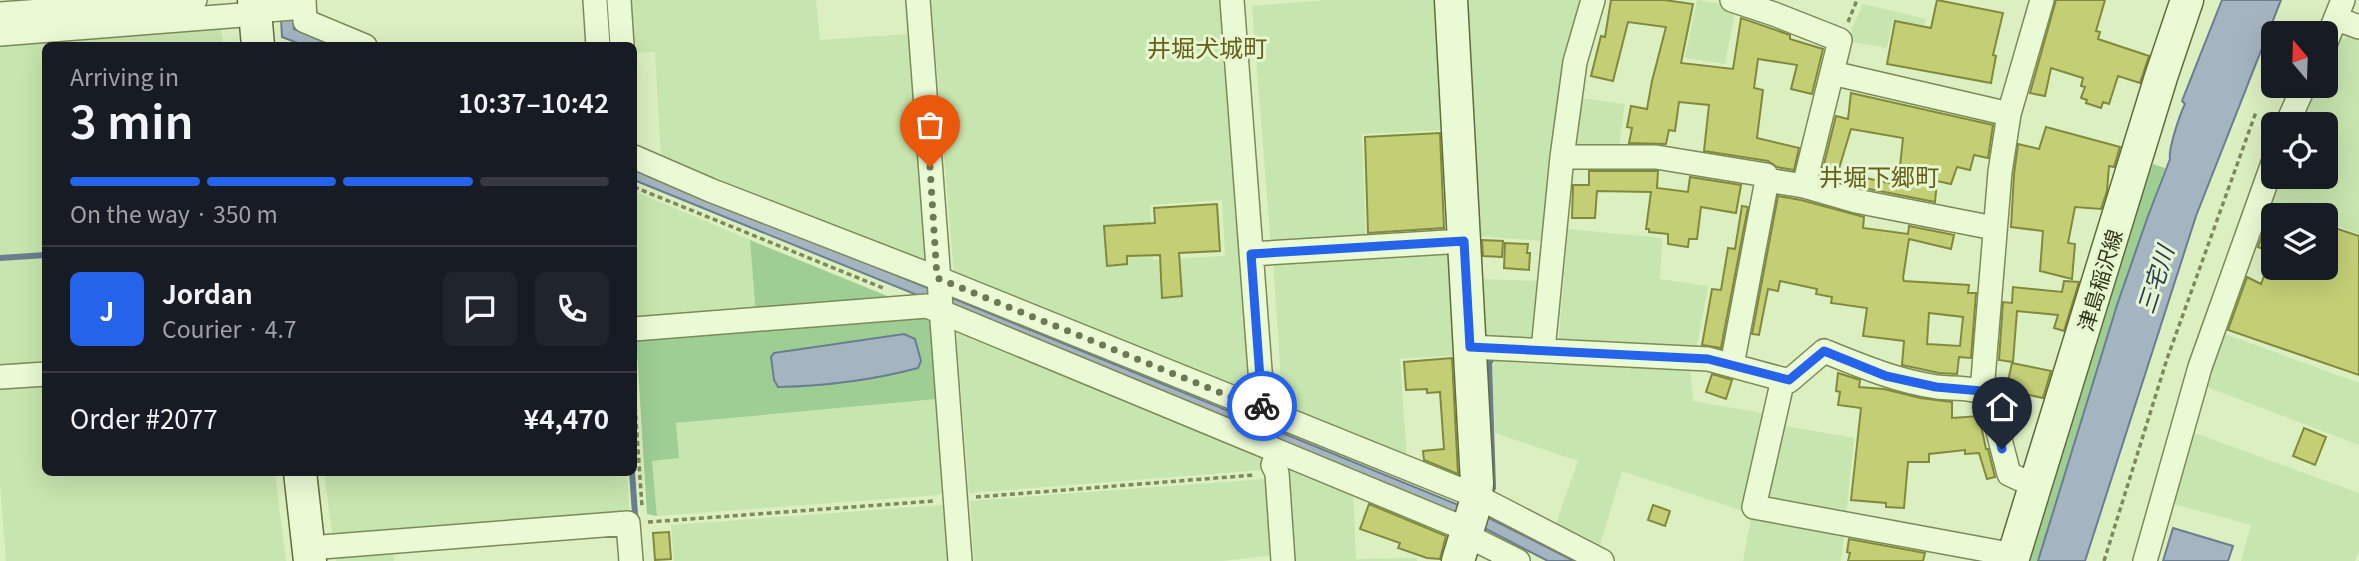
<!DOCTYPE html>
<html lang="en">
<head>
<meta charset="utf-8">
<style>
  :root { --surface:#171b24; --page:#20242c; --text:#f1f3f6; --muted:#9ea1a6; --line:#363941; --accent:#2563eb }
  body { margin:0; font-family:Georgia,"Noto Sans JP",serif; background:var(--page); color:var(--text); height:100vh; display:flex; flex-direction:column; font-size:26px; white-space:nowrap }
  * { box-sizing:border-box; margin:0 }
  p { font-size:23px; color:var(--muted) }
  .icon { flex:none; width:38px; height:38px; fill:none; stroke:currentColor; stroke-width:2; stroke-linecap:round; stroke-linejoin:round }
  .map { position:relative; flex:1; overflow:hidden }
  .details { position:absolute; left:42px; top:42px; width:595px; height:434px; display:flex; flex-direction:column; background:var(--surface); border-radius:10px; box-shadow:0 7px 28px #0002 }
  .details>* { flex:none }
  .needle { width:46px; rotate:341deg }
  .buttons { position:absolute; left:2261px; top:21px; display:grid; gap:14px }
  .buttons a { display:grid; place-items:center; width:77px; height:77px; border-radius:10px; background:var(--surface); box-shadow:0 7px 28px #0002; font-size:35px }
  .pin { position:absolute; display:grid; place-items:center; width:60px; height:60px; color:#fff; margin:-72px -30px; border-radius:50% 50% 50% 0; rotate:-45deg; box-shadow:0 0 7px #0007 }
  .pin .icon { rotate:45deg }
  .courier { position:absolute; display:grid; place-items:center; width:70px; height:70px; margin:-35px; border:5px solid #2563eb; border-radius:50%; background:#fff; color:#222; box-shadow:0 2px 9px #0007 }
  .headline em { font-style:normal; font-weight:600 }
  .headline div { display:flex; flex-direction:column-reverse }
  .headline { display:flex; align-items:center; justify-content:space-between; height:119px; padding:0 28px }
  h1 { font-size:46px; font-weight:600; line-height:52px }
  .bar { display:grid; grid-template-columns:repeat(4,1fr); gap:10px 7px; align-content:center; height:84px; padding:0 28px }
  .bar i { height:9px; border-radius:5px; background:var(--line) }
  .bar .selected { background:var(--accent) }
  .bar p { grid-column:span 4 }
  .line { display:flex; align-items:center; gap:18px; padding:0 28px; border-top:2px solid var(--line) }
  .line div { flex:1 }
  .round { display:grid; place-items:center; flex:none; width:74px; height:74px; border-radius:10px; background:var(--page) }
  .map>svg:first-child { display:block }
  .farmland { fill:#c7e5ae; fill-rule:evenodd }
  .green { fill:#9ece94 }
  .water { fill:#a4b5c1; stroke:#6a7e90; stroke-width:2 }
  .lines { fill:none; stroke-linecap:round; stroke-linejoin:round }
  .stream { stroke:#6a7e90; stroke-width:6 }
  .building { fill:#c4cf75; stroke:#81893d; stroke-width:2; fill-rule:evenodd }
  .street-casing { stroke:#7d8958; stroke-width:26 }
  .secondary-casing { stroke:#616b3b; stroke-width:35 }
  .path { stroke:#7d8958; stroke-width:3.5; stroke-dasharray:5 3.5; stroke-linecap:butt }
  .street { stroke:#eafad4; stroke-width:23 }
  .secondary { stroke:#eafad4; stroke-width:32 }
  .done { stroke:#6e7856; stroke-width:7; stroke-dasharray:0 12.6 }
  .route { stroke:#2563eb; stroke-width:9 }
  .labels { text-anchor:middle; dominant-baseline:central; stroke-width:6; stroke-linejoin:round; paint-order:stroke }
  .street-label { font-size:21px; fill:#33381d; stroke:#e6f6d0 }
  .water-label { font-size:23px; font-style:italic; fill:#2b3b58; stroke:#e6f6d0 }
  .quarter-label { font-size:24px; fill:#66601b; stroke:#e6f6d0 }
</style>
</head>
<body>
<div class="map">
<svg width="2359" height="561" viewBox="0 0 2359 561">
  <rect width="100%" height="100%" fill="#dcefc1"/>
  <path class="farmland" d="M626,0H816L820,40L909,34L927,261L919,262L661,160L655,52L634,53V46L629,45Z
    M931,0H1226L1254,393L1250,398L954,276ZM1222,200L1225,256L1153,260L1150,205Z
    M1328,0H1437L1444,130L1362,134L1366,242L1271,248L1252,6Z
    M1464,0H1583L1543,241L1477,236Z
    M1697,0L1736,6L1725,64L1685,58Z
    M1863,4L1926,19L1924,25L1893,20L1887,48L1846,41Z
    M220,23L223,45L46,46L45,367L0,370V40Z
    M2356,35L2359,36V234L2326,222V215H2308L2268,201L2277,177H2326V124L2299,116L2315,86H2326V66L2339,40Z
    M1580,98L1625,104L1618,152L1572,147Z
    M634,191L750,240L756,316L634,326Z
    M1568,229L1662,238L1660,279L1708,286L1696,351L1558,345Z
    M1445,249L1451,255L1459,355L1400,359L1407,461L1283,411L1273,260Z
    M1479,279L1539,281L1535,339L1529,344L1481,336Z
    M956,329L1267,453V467L1262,470L969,493Z
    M2223,333L2359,383V445L2207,387Z
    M1555,357L1690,365L1693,401L1768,414L1746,512L1622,471L1598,552L1554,529L1578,461L1495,433L1492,366L1495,361L1554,365Z
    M45,382L46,472L275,473L286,561H6L0,484V385Z
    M937,399L945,490L939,495L657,516L652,460L679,458L676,423Z
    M1779,425L1854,438L1846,517L1769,503L1763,495Z
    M2192,432L2359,493V550L2355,561H2241L2251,525L2170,503Z
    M1290,461L1353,489L1356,559L1417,558V561H1293L1286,472Z
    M324,473H627L630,516L333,540Z
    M1265,479L1269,483L1275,555L1223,561H974L970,501Z
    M942,505L946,510L950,561H674L671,525Z
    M1752,513L1845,530L1841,561H1743Z
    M393,548L394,561H336V552Z"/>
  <path class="green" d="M2153,164L2165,168L2117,305L2038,561H2023L2122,252Z
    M750,240L902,302L756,316Z
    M922,313L934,325L937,399L676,423L679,458L652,461L657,516L647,514L636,335Z"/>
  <path class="water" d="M280,0H292L294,29L334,45H303L282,37Z
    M2222,0H2281L2196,216L2085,561H2038L2117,305L2148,216L2170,159C2168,149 2180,114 2185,104L2182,101Z
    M634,168L1483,515L1574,561H1548L1461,516L634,180Z
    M904,334L915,339L921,361L918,368C873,380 825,386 778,387L774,380L771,357L774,353Z
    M2173,528L2233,546L2228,561H2163Z"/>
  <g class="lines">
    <path class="stream" d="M0,258L46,255
      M632,472L635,514
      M1493,488L1489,363L1493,357L1496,358"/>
  </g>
  <path class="building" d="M1611,0H1664L1693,4L1681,63L1733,69L1741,18L1790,35V39L1823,49L1812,94L1791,89L1797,65L1758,59L1754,88L1763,90L1757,138L1799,148L1794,170L1777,167L1768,161L1704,151L1709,105L1679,102L1675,131L1669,130L1666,144L1629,143L1632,128L1627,127L1631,106L1647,109L1652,81L1666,27L1628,22L1613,81L1591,76L1601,36L1605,37Z
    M1937,0L2003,13L1993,55L1996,56L1991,83L1887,64L1895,21L1931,28Z
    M2056,0H2105L2096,31L2100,32L2098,39L2149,56L2140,83L2118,76L2109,104L2103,102L2101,108L2086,103L2087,100L2081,98L2085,87L2081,86L2083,78L2051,68L2045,96L2030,93Z
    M1851,93L1993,125L1988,158L1974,155L1970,170L1957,167L1951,184L1937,181L1935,202L1859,187L1821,176L1836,116L1848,119ZM1851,129L1903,138L1898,185L1838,172Z
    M2046,127L2120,147L2114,167L2109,166L2107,191L2101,209L2075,207L2068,243L2075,244L2072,279L2040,271L2043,231L2011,227L2014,174L2018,144L2039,149Z
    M1440,133L1444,228L1368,233L1365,137Z
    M1589,171H1658L1657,188L1688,192L1690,177L1741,185L1736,213L1701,207L1697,239H1689L1688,247L1668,244V234L1649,232V229H1646L1651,192L1597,191L1595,218H1572L1573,185H1589Z
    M1778,196L1801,200L1864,217L1863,228L1908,234L1909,226L1954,235L1951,249L1909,239L1903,278L1904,281L1969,285L1968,293H1976L1971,358L1959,357L1957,374L1939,373L1902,365L1904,341L1863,336L1867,308L1831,303L1832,297L1816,294L1817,289L1780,281L1778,291L1768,289L1759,335L1752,334ZM1929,313L1963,317L1960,346L1927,344Z
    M1217,204L1220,251L1179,253L1182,296L1162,298L1160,255L1127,256V264L1107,266L1104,226L1155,223L1154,208Z
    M2273,204V252L2258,247Z
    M1742,206L1748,207L1721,348L1702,345L1712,289L1721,290L1728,248L1735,249Z
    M2326,225L2359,236V375L2228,330L2247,277L2261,284L2267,268H2326Z
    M1482,240L1503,241L1502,257L1483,256Z
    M1505,243L1528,244L1527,253H1530L1529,270L1504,268Z
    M2064,281L2079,282L2064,331L2054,328L2058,315L2017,311L2013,362L1999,360L2003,302L2012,303L2013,287L2062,292Z
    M1452,358L1458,474L1424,460L1423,451L1444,449L1440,392L1427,393V389L1406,390L1404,362Z
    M2012,363L2051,371L2043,398L2006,390Z
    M1838,373L1860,380L1859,387L1884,389L1920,398L1952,402V418L1979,416L1986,449H1988L1995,477L1987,479L1979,453L1965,454V450L1929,454V462H1908L1904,508L1886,507V503L1851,500L1861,408L1838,405L1840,392L1836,391Z
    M1712,374L1732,380L1726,399L1706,392Z
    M2304,428L2326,437L2315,465L2293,456Z
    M1369,504L1446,536L1440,559L1427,558L1398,548L1400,543L1360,529Z
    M1653,505L1670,511L1665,526L1648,520Z
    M669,532L671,559L655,560L653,533Z
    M1849,539L1925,553L1923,561H1848L1850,553L1847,552Z"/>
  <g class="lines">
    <g class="street-casing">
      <path id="street" d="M304,0L305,21L365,46
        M595,0L598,46
        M619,0L622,46
        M918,0L960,561
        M1232,0L1263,410
        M1732,0L1774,14L1840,40L1804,186
        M255,11L304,7
        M0,14L195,0
        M2337,19L2359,27
        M0,34L255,14
        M2326,42L2343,0
        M1832,73L2009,114
        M2287,124L2304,86
        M634,157L710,190L937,278L1476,496L1602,561
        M1562,157H1656L1766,175L1767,180L1804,186L1856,201L1994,228
        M1251,254L1464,241
        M634,329L927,306L1468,530
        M1470,347L1708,359L1789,381L1824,351C1861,366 1897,381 1937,387C1954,389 1976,386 1989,397L2009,474L2035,486
        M1543,350L1562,157L1575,62L1593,0
        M1732,365L1767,180
        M0,377L46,374
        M1783,379L1754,507L2014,555
        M1982,391L2000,172L2009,114L2042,0
        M1278,452L1273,465L1277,473L1283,561
        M1466,535L1518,561
        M309,548L628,523L631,561
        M2145,561L2200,367L2273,163"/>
    </g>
    <g class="secondary-casing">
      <path id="secondary" d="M254,0L258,46
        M1451,0L1477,483L1475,505L1458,561
        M300,472L310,561
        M2012,561L2161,77L2187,0"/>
    </g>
    <path class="path" d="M1848,22L1857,0
      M634,187L883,288
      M634,390L642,507
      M976,497L1254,475
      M648,522L934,501
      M2104,561L2167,359L2256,112"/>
    <use href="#street" class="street"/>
    <use href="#secondary" class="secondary"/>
  </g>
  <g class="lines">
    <path class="done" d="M930,167L937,278L1263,410L1262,406"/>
    <path class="route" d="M1262,406L1251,254L1464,241L1470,347L1708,359L1789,380L1824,351L1886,376L1936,387L1982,391L1989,397L2002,449"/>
  </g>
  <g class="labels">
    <g class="street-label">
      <text transform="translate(2099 280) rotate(-73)">津島稲沢線</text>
    </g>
    <g class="water-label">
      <text transform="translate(2154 279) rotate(-72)">三宅川</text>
    </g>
    <g class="quarter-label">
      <text x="1207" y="46">井堀犬城町</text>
      <text x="1879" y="175">井堀下郷町</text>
    </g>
  </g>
</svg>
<div class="buttons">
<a><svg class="needle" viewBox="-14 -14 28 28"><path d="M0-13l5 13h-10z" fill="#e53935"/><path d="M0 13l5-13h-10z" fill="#9ea1a6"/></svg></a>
<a><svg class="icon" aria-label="locate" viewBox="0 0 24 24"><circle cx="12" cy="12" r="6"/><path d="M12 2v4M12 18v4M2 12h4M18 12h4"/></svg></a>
<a><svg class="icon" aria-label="layers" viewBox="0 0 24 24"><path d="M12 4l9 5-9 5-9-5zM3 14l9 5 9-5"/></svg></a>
</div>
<div class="pin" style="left:930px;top:167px;background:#ea580c"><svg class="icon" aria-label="bag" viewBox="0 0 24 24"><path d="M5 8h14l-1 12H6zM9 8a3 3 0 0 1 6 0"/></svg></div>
<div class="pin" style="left:2002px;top:449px;background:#1f2937"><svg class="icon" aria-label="home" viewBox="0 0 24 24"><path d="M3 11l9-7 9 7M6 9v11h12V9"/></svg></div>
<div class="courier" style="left:1262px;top:406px"><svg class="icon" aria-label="bike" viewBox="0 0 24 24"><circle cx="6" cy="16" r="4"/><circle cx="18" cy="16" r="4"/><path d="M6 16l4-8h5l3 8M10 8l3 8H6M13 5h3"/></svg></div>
<section class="details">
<div class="headline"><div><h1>3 min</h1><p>Arriving in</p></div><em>10:37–10:42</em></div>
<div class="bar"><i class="selected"></i><i class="selected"></i><i class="selected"></i><i></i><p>On the way · 350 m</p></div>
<div class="line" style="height:126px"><b class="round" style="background:var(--accent);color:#fff">J</b><div><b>Jordan</b><p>Courier · 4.7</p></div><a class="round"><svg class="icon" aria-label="chat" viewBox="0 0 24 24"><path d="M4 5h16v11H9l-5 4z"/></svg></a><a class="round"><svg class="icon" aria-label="phone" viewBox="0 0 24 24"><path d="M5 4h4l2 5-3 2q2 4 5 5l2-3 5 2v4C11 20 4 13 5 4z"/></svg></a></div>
<div class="line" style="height:91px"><div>Order #2077</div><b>¥4,470</b></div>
</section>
</div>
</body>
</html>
